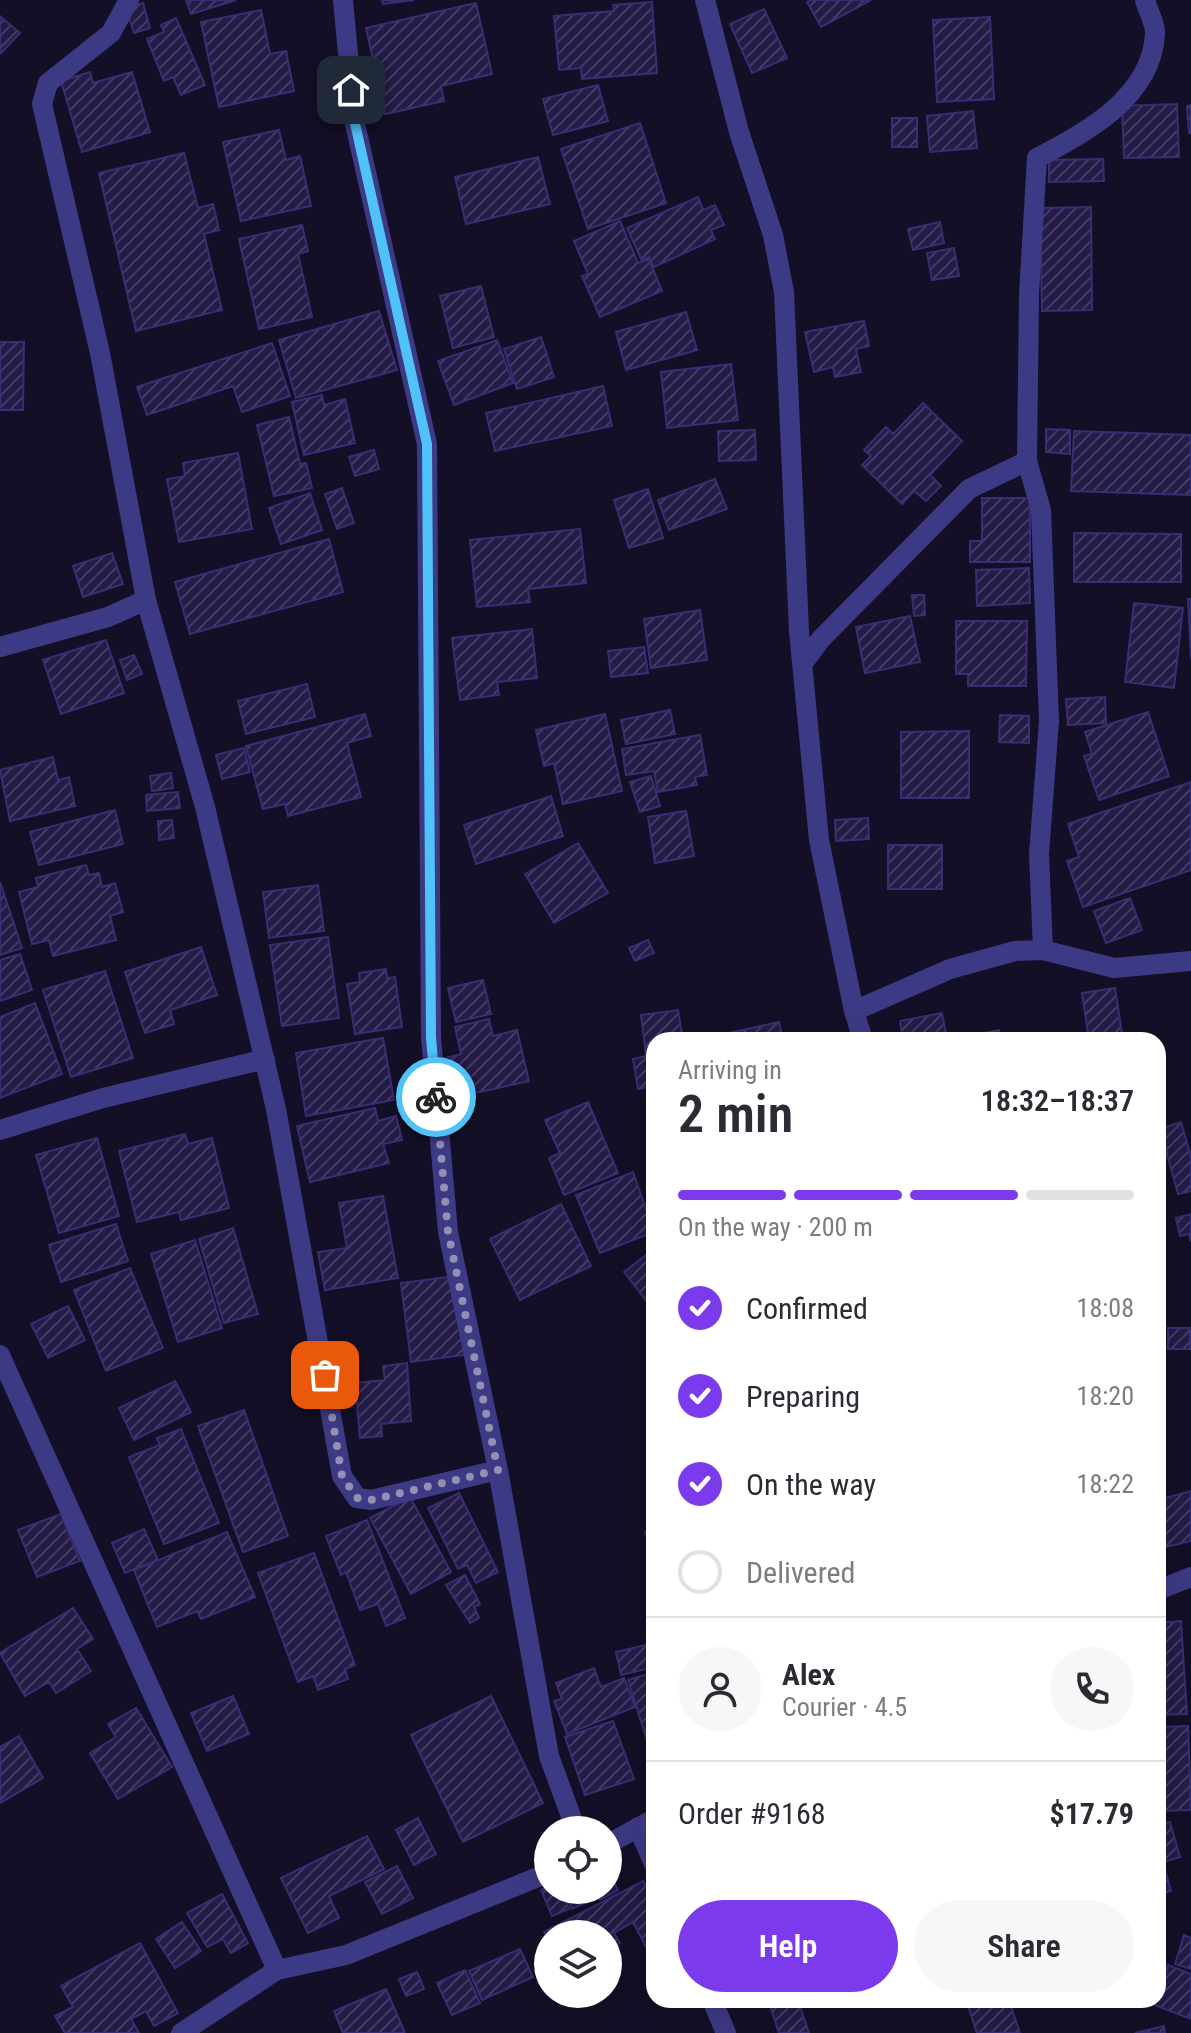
<!DOCTYPE html>
<html lang="en">
<head>
<meta charset="utf-8">
<style>
  :root { --surface:#fff; --page:#f7f7f7; --text:#2b2b33; --muted:#7c7c81; --line:#e1e1e2; --accent:#7c3aed }
  body { margin:0; font-family:"Roboto Condensed",sans-serif; background:var(--page); color:var(--text); height:100vh; display:flex; flex-direction:column; font-size:30px; white-space:nowrap }
  * { box-sizing:border-box; margin:0 }
  p { font-size:26px; color:var(--muted) }
  .icon { flex:none; width:44px; height:44px; fill:none; stroke:currentColor; stroke-width:2; stroke-linecap:round; stroke-linejoin:round }
  .map { position:relative; flex:1; overflow:hidden }
  .sheet { position:absolute; left:646px; top:1032px; width:520px; height:976px; display:flex; flex-direction:column; background:var(--surface); border-radius:24px; box-shadow:0 8px 32px #0002 }
  .sheet>* { flex:none }
  .buttons { position:absolute; left:534px; top:1816px; display:grid; gap:16px }
  .buttons a { display:grid; place-items:center; width:88px; height:88px; border-radius:50%; background:var(--surface); box-shadow:0 8px 32px #0002; font-size:40px }
  .pin { position:absolute; display:grid; place-items:center; width:68px; height:68px; color:#fff; margin:-34px; border-radius:16px; box-shadow:0 4px 12px #0006 }
  .courier { position:absolute; display:grid; place-items:center; width:80px; height:80px; margin:-40px; border:6px solid #4fc3f7; border-radius:50%; background:#fff; color:#222; box-shadow:0 2px 10px #0007 }
  .overview em { font-style:normal; font-weight:600 }
  .overview div { display:flex; flex-direction:column-reverse }
  .overview { display:flex; align-items:center; justify-content:space-between; height:136px; padding:0 32px }
  h1 { font-size:52px; font-weight:600; line-height:60px }
  .bar { display:grid; grid-template-columns:repeat(4,1fr); gap:12px 8px; align-content:center; height:96px; padding:0 32px }
  .bar i { height:10px; border-radius:6px; background:var(--line) }
  .bar .current { background:var(--accent) }
  .bar p { grid-column:span 4 }
  .line { display:flex; align-items:center; gap:20px; padding:0 32px; border-top:2px solid var(--line) }
  .line div { flex:1 }
  .round { display:grid; place-items:center; flex:none; width:84px; height:84px; border-radius:42px; background:var(--page) }
  ol { padding:0 32px; list-style:none }
  li { display:flex; align-items:center; gap:24px; height:88px }
  li p { margin-inline-start:auto }
  li .icon { padding:8px; border-radius:50%; background:var(--accent); color:#fff; stroke-width:4 }
  li:last-child { color:var(--muted) }
  li i { width:44px; height:44px; border:4px solid var(--line); border-radius:50% }
  .button { display:flex; gap:16px; margin-top:auto; padding:16px 32px }
  .button a { flex:1; height:92px; border-radius:48px; background:var(--accent); color:#fff; font-size:32px; font-weight:600; line-height:92px; text-align:center }
  .button a+a { background:var(--page); color:var(--text) }
  .map>svg:first-child { display:block }
  .building { fill:url(#building-hatch); stroke:#3b2d73; stroke-width:2 }
  .lines { fill:none; stroke-linecap:round; stroke-linejoin:round }
  .street { stroke:#3d3a85; stroke-width:20 }
  .done { stroke:#948fb3; stroke-width:8; stroke-dasharray:0 14.4 }
  .route { stroke:#4fc3f7; stroke-width:10 }
</style>
</head>
<body>
<div class="map">
<svg width="1191" height="2033" viewBox="0 0 1191 2033">
  <defs>
    <pattern id="building-hatch" width="6" height="6" patternUnits="userSpaceOnUse" patternTransform="scale(2)"><rect width="6" height="6" fill="#241b47"/><path d="M-1 1l2-2M0 6l6-6M5 7l2-2" fill="none" stroke="#433b63"/></pattern>
  </defs>
  <rect width="100%" height="100%" fill="#130f26"/>
  <path class="building" d="M186,0H236L191,14Z
    M382,0H414L383,4Z
    M810,0H871L821,27L807,2Z
    M652,2L657,73L582,79L581,68L559,70L554,16L614,11L613,5Z
    M143,3L150,28L134,33L126,8Z
    M476,3L492,74L441,86L444,101L385,114L366,28Z
    M764,9L787,58L752,73L730,24Z
    M261,10L270,54L286,51L294,91L219,107L201,22Z
    M0,16L20,33L0,54Z
    M990,17L994,99L937,102L933,20Z
    M176,18L205,85L181,95L173,77L164,81L147,39L164,32L161,25Z
    M90,72L93,83L132,72L150,132L82,152L61,81Z
    M598,85L608,121L553,135L543,99Z
    M1177,104L1179,157L1124,158L1122,106Z
    M1191,105V133H1189L1187,106Z
    M973,111L977,148L930,152L927,116Z
    M892,118H917V147H892Z
    M640,123L666,203L588,229L561,149Z
    M279,130L286,160L300,156L311,206L241,221L223,142Z
    M184,153L198,208L213,204L219,230L204,234L222,310L136,331L99,173Z
    M538,157L550,204L466,224L455,177Z
    M1103,159L1104,181L1049,182V160Z
    M698,197L703,210L715,205L724,225L711,230L715,239L654,267L649,257L642,261L627,228Z
    M1091,207L1092,310L1042,311L1040,208Z
    M620,221L638,263L649,259L662,291L600,317L582,276L588,274L574,241Z
    M940,222L944,243L913,250L908,229Z
    M302,225L308,251L298,254L312,317L259,329L239,239Z
    M954,248L959,276L932,280L927,253Z
    M481,286L494,337L453,348L440,296Z
    M379,311L397,370L296,398L279,340Z
    M686,312L697,350L626,370L616,332Z
    M864,321L869,346L856,349L861,372L835,377L833,367L814,372L805,332Z
    M541,337L554,377L517,389L504,349Z
    M497,340L513,383L454,405L438,361Z
    M0,342H24L23,410H0Z
    M272,343L290,396L242,412L233,386L147,415L137,387Z
    M731,364L738,420L667,428L661,372Z
    M603,386L612,426L495,451L486,413Z
    M322,395L324,405L345,399L355,443L304,455L292,402Z
    M923,403L962,441L930,475L941,486L926,501L914,491L902,504L862,465L871,456L864,450L886,427L893,434Z
    M289,417L300,464L306,463L312,488L274,496L257,425Z
    M1046,429L1070,430V454L1046,452Z
    M755,430L756,460L719,461L718,431Z
    M1074,431L1191,435V495L1071,491Z
    M374,450L379,469L355,476L349,457Z
    M238,453L252,529L179,542L167,479L185,476L183,463Z
    M715,479L727,509L669,530L658,500Z
    M342,488L354,523L337,529L325,494Z
    M648,489L663,538L629,548L614,500Z
    M310,493L322,530L281,544L269,508Z
    M982,498H1030V562H970V541H982Z
    M580,529L586,583L528,589L530,602L477,607L470,540Z
    M1074,533L1181,534V582H1074Z
    M329,539L343,592L190,634L175,582Z
    M112,553L123,584L83,597L73,566Z
    M1029,568L1030,603L977,606L976,570Z
    M912,595H924L925,615L914,616Z
    M1188,599H1191V659Z
    M1134,603L1183,608L1174,688L1125,682Z
    M700,610L707,660L651,668L644,619Z
    M910,616L920,662L865,673L856,627Z
    M956,621H1027L1026,686H968V674H956Z
    M532,629L537,678L497,682L499,695L460,700L452,638Z
    M106,640L124,693L61,714L43,660Z
    M644,647L648,673L611,677L608,651Z
    M134,655L142,674L127,680L120,660Z
    M307,684L315,717L246,734L238,701Z
    M1105,697L1106,723L1068,725L1066,699Z
    M670,710L675,734L626,744L621,720Z
    M1148,712L1169,776L1099,800L1084,756L1092,754L1085,732Z
    M365,714L371,736L347,743L361,797L288,816L285,804L263,809L246,746Z
    M605,714L622,791L563,804L554,763L544,766L536,730Z
    M1000,715L1029,716V743L999,742Z
    M969,731V798H901V732Z
    M700,735L707,775L695,777L697,785L658,792L654,771L626,775L622,749Z
    M244,748L250,772L222,779L216,755Z
    M53,757L58,780L69,777L75,806L10,821L0,770Z
    M171,773L173,788L152,791L150,776Z
    M651,776L660,806L640,812L630,782Z
    M1191,782V870L1083,907L1067,861L1079,857L1068,824Z
    M178,792L180,808L147,811L146,795Z
    M551,796L563,836L476,864L464,825Z
    M115,810L123,844L39,865L30,832Z
    M686,811L694,856L655,863L648,817Z
    M868,818L869,839L836,841L835,820Z
    M172,820L174,838L159,840L158,821Z
    M578,843L608,893L554,923L525,874Z
    M888,845H942V889H888Z
    M86,865L89,875L99,873L102,887L115,883L123,912L110,916L116,940L53,956L49,940L32,944L19,892L38,887L36,878Z
    M0,882L22,948L0,955Z
    M318,885L324,931L269,938L263,892Z
    M1130,898L1142,930L1106,943L1094,911Z
    M328,937L339,1018L282,1026L270,945Z
    M648,940L654,953L635,961L629,948Z
    M201,947L217,995L170,1010L174,1024L145,1033L125,972Z
    M20,954L32,990L0,1001V960Z
    M386,969L387,978L395,977L402,1027L355,1034L347,984L360,982L359,973Z
    M105,971L133,1058L71,1077L43,990Z
    M483,980L491,1014L456,1022L448,988Z
    M1115,988L1123,1040H1089L1082,993Z
    M35,1003L62,1074L0,1098V1017Z
    M678,1010L683,1040H654V1086L638,1089L633,1059L646,1056L641,1015Z
    M942,1013L947,1040H903L900,1021Z
    M489,1019L493,1036L517,1030L529,1081L471,1094L466,1073L446,1077L442,1059L461,1054L455,1027Z
    M779,1022L783,1040L702,1039Z
    M999,1030L1001,1040H950Z
    M383,1038L394,1100L306,1116L296,1053Z
    M588,1102L618,1173L564,1195L549,1158L560,1153L545,1120Z
    M375,1108L378,1121L396,1116L402,1140L383,1144L389,1163L310,1182L297,1126Z
    M1181,1122L1191,1157V1191L1178,1194L1160,1129Z
    M185,1134L188,1144L212,1138L229,1208L181,1220L179,1212L137,1222L119,1151Z
    M97,1138L119,1216L59,1233L36,1155Z
    M633,1172L654,1232L600,1253L576,1195Z
    M383,1196L398,1278L325,1290L318,1252L347,1248L339,1203Z
    M561,1204L591,1266L520,1300L490,1239Z
    M1191,1214V1242L1189,1234L1180,1236L1176,1218Z
    M116,1224L128,1261L61,1282L49,1245Z
    M233,1228L258,1314L224,1323L199,1239Z
    M195,1240L222,1328L178,1342L151,1254Z
    M654,1249V1311L624,1272Z
    M130,1268L163,1348L106,1371L74,1290Z
    M455,1276L464,1355L411,1362L401,1283Z
    M68,1306L85,1340L48,1358L31,1324Z
    M1168,1328H1190V1349H1168Z
    M407,1363L411,1421L381,1424L382,1436L360,1438L355,1383L385,1380L383,1366Z
    M175,1381L191,1412L134,1440L119,1408Z
    M244,1410L288,1536L243,1552L198,1426Z
    M181,1429L219,1523L164,1544L129,1457L160,1445L157,1438Z
    M1191,1491V1541L1158,1549V1500Z
    M459,1493L498,1572L476,1583L467,1565L458,1569L428,1508Z
    M410,1497L451,1572L411,1594L370,1518Z
    M61,1514L80,1561L37,1577L18,1530Z
    M367,1520L405,1618L386,1626L378,1604L360,1610L346,1572L341,1575L326,1536Z
    M144,1529L158,1560L125,1573L112,1543Z
    M654,1529V1554L645,1532Z
    M227,1532L255,1597L201,1619L197,1611L157,1627L134,1570Z
    M314,1553L355,1665L345,1669L348,1679L318,1690L313,1676L298,1682L258,1573Z
    M465,1575L480,1604L474,1607L479,1618L470,1623L446,1585Z
    M73,1608L93,1639L77,1649L91,1671L56,1693L49,1682L25,1696L0,1653Z
    M1181,1621L1187,1714L1158,1715V1623Z
    M654,1643V1667L621,1675L616,1652Z
    M594,1668L601,1687L624,1678L635,1707L567,1734L554,1701L562,1699L556,1683Z
    M654,1672V1763L628,1680Z
    M233,1696L249,1734L207,1751L191,1713Z
    M491,1696L543,1803L463,1842L411,1735Z
    M136,1708L172,1767L118,1799L90,1753L116,1737L108,1724Z
    M613,1721L634,1779L585,1795L565,1737Z
    M1188,1726L1191,1810L1158,1811V1727Z
    M19,1736L43,1778L0,1803V1747Z
    M418,1818L436,1854L414,1865L396,1830Z
    M1170,1822L1180,1857L1163,1862L1171,1891L1158,1895V1825Z
    M367,1836L384,1869L329,1896L339,1918L308,1933L281,1878Z
    M397,1866L413,1898L382,1914L365,1882Z
    M608,1872L618,1890L600,1900L594,1890H608Z
    M643,1881L654,1902V1962L633,1922L614,1933L620,1943L608,1949V1934H548V1940L544,1932Z
    M548,1887L560,1890L569,1909L552,1916L541,1890Z
    M563,1890H588L592,1900L572,1909Z
    M222,1894L248,1943L231,1953L223,1939L207,1947L187,1913Z
    M182,1922L201,1951L175,1968L156,1939Z
    M1184,1935L1191,1938V1969L1175,1964Z
    M140,1943L178,2013L154,2026L146,2011L131,2019L139,2033H65L55,2016L73,2007L61,1986Z
    M1158,1946L1165,1973L1158,1975Z
    M520,1949L533,1977L482,2000L469,1971Z
    M1168,1965L1191,1974V2019L1152,2004L1158,2000Z
    M465,1970L480,2003L452,2015L437,1983Z
    M417,1972L424,1989L406,1996L399,1979Z
    M386,1989L405,2033H343L334,2011Z
    M768,2000H798L809,2033H779Z
    M966,2000H1009L1020,2033H977Z
    M1164,2026L1165,2033H1135Z"/>
  <g class="lines">
    <path class="street" d="M129,0L111,33L48,83L42,104L100,353L146,600L205,807L276,1109L342,1476L357,1498L371,1500L498,1470
      M343,0L354,119L427,444L431,1037L448,1232L498,1470L549,1756L576,1830
      M705,0L739,132L773,235L784,292L799,631L819,840L854,1011L863,1040
      M0,647L108,617L146,600
      M803,663L821,639L969,489L1027,461
      M1043,950L1039,854L1049,721L1041,510L1027,461L1029,294L1037,158C1086,133 1151,97 1155,35C1156,25 1148,11 1145,0
      M854,1011L950,969L1015,951L1043,950L1114,968L1191,961
      M0,1130L103,1098L265,1059
      M0,1355L277,1970
      M1158,1590L1191,1577
      M638,1827L654,1864
      M608,1844L654,1819
      M712,2000L726,2033
      M181,2033L277,1970L346,1955L548,1873"/>
  </g>
  <g class="lines">
    <path class="done" d="M325,1375L342,1476L357,1498L371,1500L498,1470L448,1232L436,1097"/>
    <path class="route" d="M351,90L354,119L427,444L431,1037L436,1097"/>
  </g>
</svg>
<div class="buttons">
<a><svg class="icon" aria-label="locate" viewBox="0 0 24 24"><circle cx="12" cy="12" r="6"/><path d="M12 2v4M12 18v4M2 12h4M18 12h4"/></svg></a>
<a><svg class="icon" aria-label="layers" viewBox="0 0 24 24"><path d="M12 4l9 5-9 5-9-5zM3 14l9 5 9-5"/></svg></a>
</div>
<div class="pin" style="left:325px;top:1375px;background:#ea580c"><svg class="icon" aria-label="bag" viewBox="0 0 24 24"><path d="M5 8h14l-1 12H6zM9 8a3 3 0 0 1 6 0"/></svg></div>
<div class="pin" style="left:351px;top:90px;background:#1f2937"><svg class="icon" aria-label="home" viewBox="0 0 24 24"><path d="M3 11l9-7 9 7M6 9v11h12V9"/></svg></div>
<div class="courier" style="left:436px;top:1097px"><svg class="icon" aria-label="bike" viewBox="0 0 24 24"><circle cx="6" cy="16" r="4"/><circle cx="18" cy="16" r="4"/><path d="M6 16l4-8h5l3 8M10 8l3 8H6M13 5h3"/></svg></div>
<section class="sheet">
<div class="overview"><div><h1>2 min</h1><p>Arriving in</p></div><em>18:32–18:37</em></div>
<div class="bar"><i class="current"></i><i class="current"></i><i class="current"></i><i></i><p>On the way · 200 m</p></div>
<ol>
<li><svg class="icon" aria-label="check" viewBox="0 0 24 24"><path d="M5 12l5 5 9-10"/></svg>Confirmed<p>18:08</p></li>
<li><svg class="icon" aria-label="check" viewBox="0 0 24 24"><path d="M5 12l5 5 9-10"/></svg>Preparing<p>18:20</p></li>
<li><svg class="icon" aria-label="check" viewBox="0 0 24 24"><path d="M5 12l5 5 9-10"/></svg>On the way<p>18:22</p></li>
<li><i></i>Delivered</li>
</ol>
<div class="line" style="height:144px"><a class="round"><svg class="icon" aria-label="person" viewBox="0 0 24 24"><circle cx="12" cy="8" r="4"/><path d="M4 21q1-7 8-7t8 7"/></svg></a><div><b>Alex</b><p>Courier · 4.5</p></div><a class="round"><svg class="icon" aria-label="phone" viewBox="0 0 24 24"><path d="M5 4h4l2 5-3 2q2 4 5 5l2-3 5 2v4C11 20 4 13 5 4z"/></svg></a></div>
<div class="line" style="height:104px"><div>Order #9168</div><b>$17.79</b></div>
<div class="button"><a>Help</a><a>Share</a></div>
</section>
</div>
</body>
</html>
